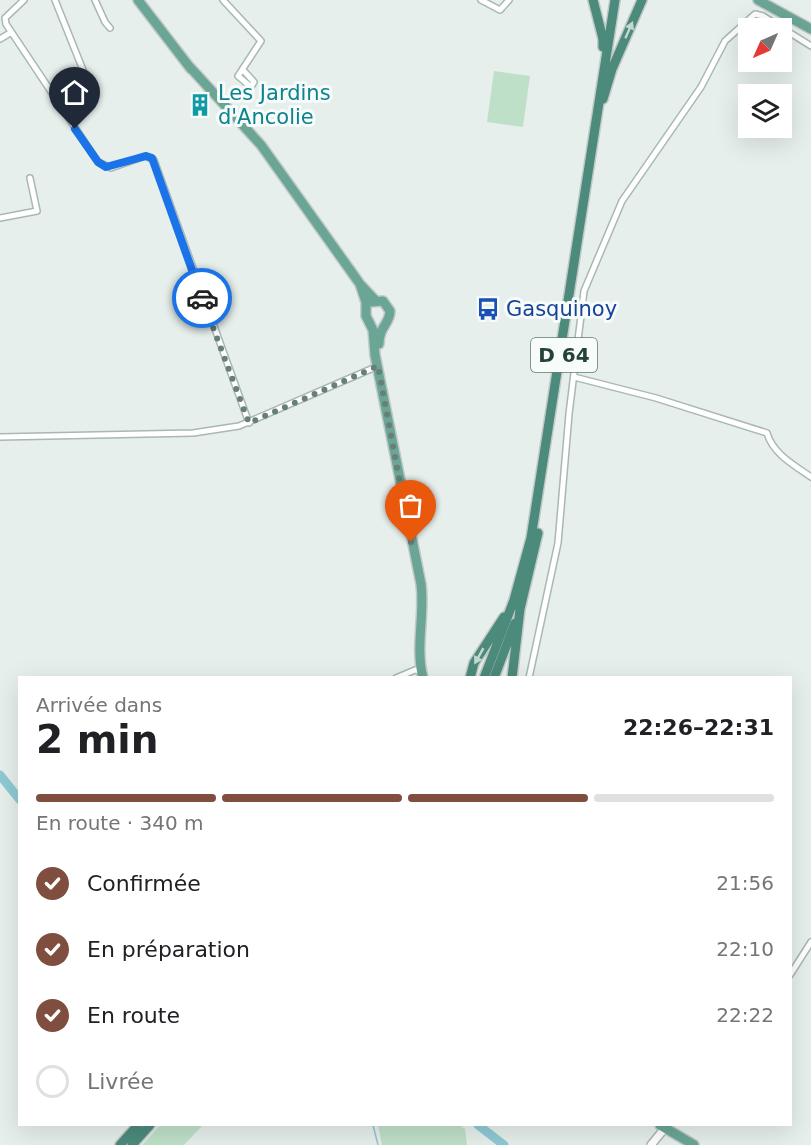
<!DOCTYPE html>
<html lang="fr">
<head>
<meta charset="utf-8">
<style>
  :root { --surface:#fff; --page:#f6f6f6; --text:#202124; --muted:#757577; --line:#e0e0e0; --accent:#7f4e3f }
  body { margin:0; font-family:"DejaVu Sans",sans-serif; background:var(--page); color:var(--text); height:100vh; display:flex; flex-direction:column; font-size:22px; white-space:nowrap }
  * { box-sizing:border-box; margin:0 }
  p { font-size:20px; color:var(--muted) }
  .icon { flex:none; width:33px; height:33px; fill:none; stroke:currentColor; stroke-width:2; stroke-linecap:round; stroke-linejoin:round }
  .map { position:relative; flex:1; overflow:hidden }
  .sheet { position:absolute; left:18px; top:676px; width:774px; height:450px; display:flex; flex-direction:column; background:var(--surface); border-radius:0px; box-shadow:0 6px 24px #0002 }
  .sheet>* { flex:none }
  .needle { width:39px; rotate:225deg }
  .fabs { position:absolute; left:738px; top:18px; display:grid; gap:12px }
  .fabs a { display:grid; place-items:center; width:54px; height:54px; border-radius:0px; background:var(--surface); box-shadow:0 6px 24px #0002; font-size:30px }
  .pin { position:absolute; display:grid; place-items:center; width:51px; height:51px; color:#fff; margin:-62px -26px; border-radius:50% 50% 50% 0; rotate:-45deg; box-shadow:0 0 6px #0007 }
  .pin .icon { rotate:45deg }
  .courier { position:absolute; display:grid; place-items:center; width:60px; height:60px; margin:-30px; border:4px solid #1a73e8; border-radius:50%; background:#fff; color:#222; box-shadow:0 2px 8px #0007 }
  .summary em { font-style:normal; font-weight:600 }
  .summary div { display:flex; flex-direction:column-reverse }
  .summary { display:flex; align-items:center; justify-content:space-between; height:102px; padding:0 18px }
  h1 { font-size:39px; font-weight:600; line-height:45px }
  .bar { display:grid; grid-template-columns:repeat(4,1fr); gap:9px 6px; align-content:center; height:72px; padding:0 18px }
  .bar i { height:8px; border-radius:4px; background:var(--line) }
  .bar .on { background:var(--accent) }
  .bar p { grid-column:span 4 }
  ol { padding:0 18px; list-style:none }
  li { display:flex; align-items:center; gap:18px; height:66px }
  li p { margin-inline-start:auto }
  li .icon { padding:6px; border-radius:50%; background:var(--accent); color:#fff; stroke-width:4 }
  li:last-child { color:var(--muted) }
  li i { width:33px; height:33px; border:3px solid var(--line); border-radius:50% }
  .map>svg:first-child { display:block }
  .grass { fill:#bfe0c8 }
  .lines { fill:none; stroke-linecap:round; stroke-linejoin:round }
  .stream { stroke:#8ec9d4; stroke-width:1.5 }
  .river { stroke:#8ec9d4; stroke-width:9 }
  .minor-casing { stroke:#a8b8b2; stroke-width:8 }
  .tertiary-casing { stroke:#a8b8b2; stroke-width:10 }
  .primary-casing { stroke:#c2cac8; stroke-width:12 }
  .trunk-casing { stroke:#c2cac8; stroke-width:12 }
  .minor { stroke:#fff; stroke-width:5 }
  .tertiary { stroke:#fff; stroke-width:7 }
  .primary { stroke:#6aa596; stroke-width:9 }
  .trunk { stroke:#4c8a7c; stroke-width:9 }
  .oneway { fill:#c4d9d4 }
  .done { stroke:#687f78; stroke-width:6; stroke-dasharray:0 10.8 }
  .route { stroke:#1a73e8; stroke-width:8 }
  .labels { text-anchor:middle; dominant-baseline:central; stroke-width:6; stroke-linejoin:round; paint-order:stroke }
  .shield { fill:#f7fbf9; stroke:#637a73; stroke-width:1.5 }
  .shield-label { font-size:20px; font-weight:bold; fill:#24423a }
  .culture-label { font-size:21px; fill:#0d838f; stroke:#f7fbf9; text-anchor:start }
  .transit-label { font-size:21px; fill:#164399; stroke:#f7fbf9; text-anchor:start }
</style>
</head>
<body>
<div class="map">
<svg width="811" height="1145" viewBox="0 0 811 1145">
  <rect width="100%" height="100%" fill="#e6efeb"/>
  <path class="grass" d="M494,71L530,76L523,127L487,122Z
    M160,1125H203L184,1145H142Z
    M378,1125H459L465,1129L467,1145H382Z"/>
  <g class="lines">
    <path class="stream" d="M373,1125L378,1145"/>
    <path class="river" d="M0,775L20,800
      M478,1125L504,1145"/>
    <g class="minor-casing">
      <path id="minor" d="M24,0L5,18L6,24L98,162L111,168L145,156L154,160L249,423
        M95,0L105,22L110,28
        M223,0L261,41L238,76L251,87L254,82L243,70
        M481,0L500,10L509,0
        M0,39L10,33
        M54,95L83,70L55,0
        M0,218L37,211L30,178
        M574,377L656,398L767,433C773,454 794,465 811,477
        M0,437L193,433L239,426L378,366
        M396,678L415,670L421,671
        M529,678L558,543L569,414L584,291L622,201L701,87L725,41L755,14L763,16L811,46
        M790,975L811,942"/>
    </g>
    <g class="tertiary-casing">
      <path id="tertiary" d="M651,1145L665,1128"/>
    </g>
    <g class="primary-casing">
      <path id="primary" d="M138,0L191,69
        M758,0L811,29
        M188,65L261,145L360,284L376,301
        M360,284L366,302V316L373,330L375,355L421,584C425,615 415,647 423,678
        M371,302L383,301L390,311C390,324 379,326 379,344
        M660,1125L694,1145"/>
    </g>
    <g class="trunk-casing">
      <path id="trunk" d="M593,0L603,39V47
        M603,99L612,69L642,0
        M470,678L474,663L504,617
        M484,678L514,600L531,538L615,0
        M494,678L515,623
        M512,678L520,609L538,533
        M120,1145L138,1125
        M132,1145L150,1125"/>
    </g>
    <use href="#minor" class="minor"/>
    <use href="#tertiary" class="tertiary"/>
    <use href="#primary" class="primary"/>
    <use href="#trunk" class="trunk"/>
  </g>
  <defs><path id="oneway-solid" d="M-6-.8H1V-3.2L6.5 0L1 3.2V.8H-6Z" transform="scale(1.5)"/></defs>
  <g class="oneway">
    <use href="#oneway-solid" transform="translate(629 30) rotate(-66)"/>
    <use href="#oneway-solid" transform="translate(479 656) rotate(119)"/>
  </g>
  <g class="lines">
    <path class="done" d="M202,298L249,423L378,366L411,542"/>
    <path class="route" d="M75,129L98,162L106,167L146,156L152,158L202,298"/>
  </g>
  <defs>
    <g id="building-bare" transform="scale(1.8)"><path d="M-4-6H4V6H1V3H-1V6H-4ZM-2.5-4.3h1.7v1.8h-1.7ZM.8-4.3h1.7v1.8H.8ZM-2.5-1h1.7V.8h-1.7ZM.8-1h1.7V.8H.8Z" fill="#0f9aa8" stroke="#f7fbf9" stroke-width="2.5" paint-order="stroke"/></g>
    <g id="bus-bare" transform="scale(1.8)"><path d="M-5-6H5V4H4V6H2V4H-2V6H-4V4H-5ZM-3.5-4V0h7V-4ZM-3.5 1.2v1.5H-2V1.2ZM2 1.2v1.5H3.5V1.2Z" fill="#1a4fb4" stroke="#f7fbf9" stroke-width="2.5" paint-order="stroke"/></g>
  </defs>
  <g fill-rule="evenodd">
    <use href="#building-bare" x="200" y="105"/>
    <use href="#bus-bare" x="488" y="309"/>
  </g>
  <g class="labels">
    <rect class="shield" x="531" y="338" width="66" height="34" rx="4.5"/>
    <g class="shield-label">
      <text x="564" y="355">D 64</text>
    </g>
    <g class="culture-label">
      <text x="218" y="93">Les Jardins<tspan x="218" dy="24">d'Ancolie</tspan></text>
    </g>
    <g class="transit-label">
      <text x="506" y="309">Gasquinoy</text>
    </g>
  </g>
</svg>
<div class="fabs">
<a><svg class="needle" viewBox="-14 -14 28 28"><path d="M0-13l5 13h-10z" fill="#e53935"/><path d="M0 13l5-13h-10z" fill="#757577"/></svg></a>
<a><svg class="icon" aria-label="layers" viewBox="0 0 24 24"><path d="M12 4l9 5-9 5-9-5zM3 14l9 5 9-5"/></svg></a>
</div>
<div class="pin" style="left:411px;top:542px;background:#ea580c"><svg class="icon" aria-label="bag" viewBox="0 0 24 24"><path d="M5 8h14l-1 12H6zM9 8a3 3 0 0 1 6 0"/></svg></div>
<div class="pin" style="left:75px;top:129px;background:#1f2937"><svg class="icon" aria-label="home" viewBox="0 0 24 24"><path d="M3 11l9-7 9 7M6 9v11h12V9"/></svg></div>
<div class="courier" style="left:202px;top:298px"><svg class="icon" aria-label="car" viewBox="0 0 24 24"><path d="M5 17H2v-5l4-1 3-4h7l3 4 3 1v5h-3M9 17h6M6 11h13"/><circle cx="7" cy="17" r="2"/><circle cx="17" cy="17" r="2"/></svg></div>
<section class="sheet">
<div class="summary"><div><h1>2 min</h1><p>Arrivée dans</p></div><em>22:26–22:31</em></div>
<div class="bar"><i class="on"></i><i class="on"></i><i class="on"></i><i></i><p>En route · 340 m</p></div>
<ol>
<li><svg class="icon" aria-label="check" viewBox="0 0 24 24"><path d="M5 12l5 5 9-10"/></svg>Confirmée<p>21:56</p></li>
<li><svg class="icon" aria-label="check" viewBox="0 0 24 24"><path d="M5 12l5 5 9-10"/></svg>En préparation<p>22:10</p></li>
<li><svg class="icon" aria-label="check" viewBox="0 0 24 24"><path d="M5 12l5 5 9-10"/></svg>En route<p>22:22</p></li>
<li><i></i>Livrée</li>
</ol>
</section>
</div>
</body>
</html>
